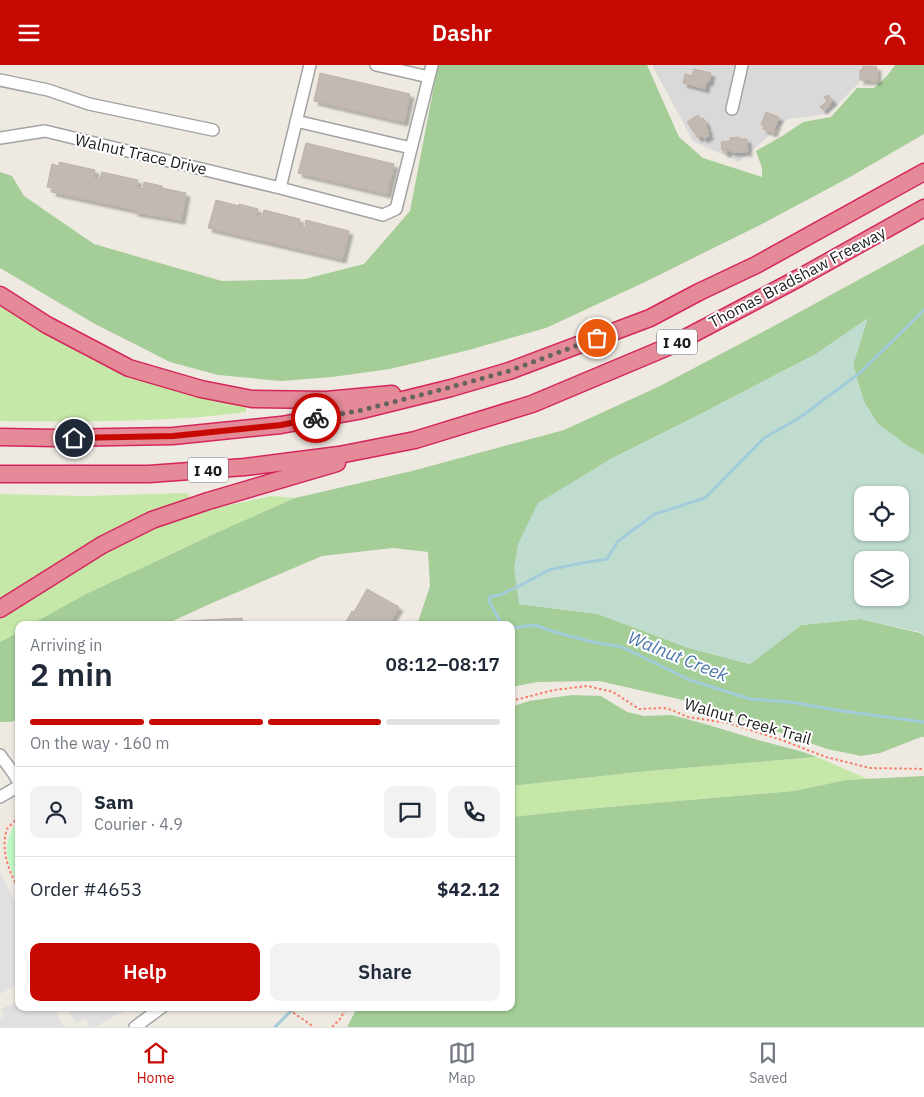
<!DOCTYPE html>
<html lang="en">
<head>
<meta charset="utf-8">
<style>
  :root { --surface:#fff; --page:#f2f2f3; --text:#1f2937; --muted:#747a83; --line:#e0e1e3; --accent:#c60a03 }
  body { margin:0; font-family:"IBM Plex Sans",sans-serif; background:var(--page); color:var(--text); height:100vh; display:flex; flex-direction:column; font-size:19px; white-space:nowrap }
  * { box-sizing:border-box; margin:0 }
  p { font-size:16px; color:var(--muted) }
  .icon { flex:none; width:28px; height:28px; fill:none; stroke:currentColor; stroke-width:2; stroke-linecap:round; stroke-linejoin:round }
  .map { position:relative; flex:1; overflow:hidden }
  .panel { position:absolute; left:15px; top:556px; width:500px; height:390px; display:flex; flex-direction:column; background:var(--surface); border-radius:10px; box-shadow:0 1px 4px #0004 }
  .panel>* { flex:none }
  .fabs { position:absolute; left:854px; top:421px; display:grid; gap:10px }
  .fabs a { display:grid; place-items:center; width:55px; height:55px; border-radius:10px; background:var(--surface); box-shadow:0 1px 4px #0004; font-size:25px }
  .pin { position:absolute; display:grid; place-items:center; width:42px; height:42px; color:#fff; margin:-21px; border:2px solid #fff; border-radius:50%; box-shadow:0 1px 5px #0007 }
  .courier { position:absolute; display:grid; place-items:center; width:50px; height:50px; margin:-25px; border:4px solid #c60a03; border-radius:50%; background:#fff; color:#222; box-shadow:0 1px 6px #0007 }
  .overview em { font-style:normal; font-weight:600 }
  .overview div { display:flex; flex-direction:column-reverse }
  .overview { display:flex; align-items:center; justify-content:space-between; height:85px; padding:0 15px }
  h1 { font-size:32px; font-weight:600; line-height:38px }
  .bar { display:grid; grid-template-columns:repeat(4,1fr); gap:8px 5px; align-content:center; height:60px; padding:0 15px }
  .bar i { height:6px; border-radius:4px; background:var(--line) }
  .bar .on { background:var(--accent) }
  .bar p { grid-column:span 4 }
  .line { display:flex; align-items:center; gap:12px; padding:0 15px; border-top:1px solid var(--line) }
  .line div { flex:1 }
  .round { display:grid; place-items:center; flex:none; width:52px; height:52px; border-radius:10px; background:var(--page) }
  .button { display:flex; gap:10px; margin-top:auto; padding:10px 15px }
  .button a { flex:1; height:58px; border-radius:10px; background:var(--accent); color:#fff; font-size:20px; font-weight:600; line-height:58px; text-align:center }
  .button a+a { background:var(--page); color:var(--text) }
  header { display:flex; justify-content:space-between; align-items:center; height:65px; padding:0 15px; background:var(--accent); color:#fff; font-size:22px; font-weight:600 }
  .dock { display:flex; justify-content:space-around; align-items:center; height:70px; border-top:1px solid var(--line); background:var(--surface); font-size:14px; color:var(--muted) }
  .dock a { display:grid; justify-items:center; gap:2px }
  .dock .on { color:var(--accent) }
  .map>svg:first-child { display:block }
  .residential { fill:#dad9d9 }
  .grass { fill:#c5e8a8 }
  .forest { fill:#a5cd97 }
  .wetland { fill:#bfdccf; fill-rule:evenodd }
  .park { fill:#bff8c5 }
  .parking { fill:#e0e0e0 }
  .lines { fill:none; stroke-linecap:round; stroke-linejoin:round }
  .stream { stroke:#a3ccdb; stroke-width:3 }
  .building { fill:#c2bab2; stroke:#bfb1a5; filter:url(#shadow) }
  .minor-casing { stroke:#a3a3a3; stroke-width:14 }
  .highway-casing { stroke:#d5265c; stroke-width:19 }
  .path { stroke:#f77d69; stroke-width:2; stroke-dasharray:2.5 2.5; stroke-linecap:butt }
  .minor { stroke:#fff; stroke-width:11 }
  .highway { stroke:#e58a98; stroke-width:16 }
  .done { stroke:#666461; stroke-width:5; stroke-dasharray:0 9 }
  .route { stroke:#c60a03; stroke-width:6 }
  .labels { text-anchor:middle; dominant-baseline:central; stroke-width:4; stroke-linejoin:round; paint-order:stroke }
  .shield { fill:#fff; stroke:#606060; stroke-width:1 }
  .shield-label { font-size:15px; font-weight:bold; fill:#1c1c1c }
  .street-label { font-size:16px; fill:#1c1c1c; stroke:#fff }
  .water-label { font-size:18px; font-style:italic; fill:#4b77aa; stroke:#fff }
</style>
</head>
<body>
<header><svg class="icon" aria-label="menu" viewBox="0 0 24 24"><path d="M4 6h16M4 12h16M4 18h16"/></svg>Dashr<svg class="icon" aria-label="person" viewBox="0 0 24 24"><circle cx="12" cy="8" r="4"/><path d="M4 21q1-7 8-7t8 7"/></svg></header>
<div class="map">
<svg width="924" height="962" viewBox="0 0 924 962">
  <defs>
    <filter id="shadow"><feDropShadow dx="4" dy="4" stdDeviation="1" flood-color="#0004"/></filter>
  </defs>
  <rect width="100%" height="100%" fill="#eeeae2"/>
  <path class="residential" d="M652,0H877L828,49L788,54L739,97L693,76Z"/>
  <path class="grass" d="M0,241L51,271L96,295L141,316L193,330L246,339V347C226,349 205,352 185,353C123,357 62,357 0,356Z
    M188,428L189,436L0,535V429L84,431Z
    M271,431L295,433L227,463L86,529L30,560H19V567L0,577V554L56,517L138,469L193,448Z
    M817,692L868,714L846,715L794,726L597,743L511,752V721L648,706Z"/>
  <path class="forest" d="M438,0H647L679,72L703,93L762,112V103L756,86L784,70L803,57L831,52L857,23H874L887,11L895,0H924V69L850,112L762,159L645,217L546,263L465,286L390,304L332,312L281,316L218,310L170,297L95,259L0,203V107L12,111L24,131L94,179L222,216L305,214L364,199L410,146Z
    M924,179V390L906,380L877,358L864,337L853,300L867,254L816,289L689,355L611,394L539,438L519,539L598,549L689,583L750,599L801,560L860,554L920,568L924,571V672H921L880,688L861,691L827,684L696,638L599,616L538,617L511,622V560H417L430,521L428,487L393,483L322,491L212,538L164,560H30L86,529L227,463L295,433L412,406L564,365L660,321L774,261Z
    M19,567V655L9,657H0V577Z
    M572,630L601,631L627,647L644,651L672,650L712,661L758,675L803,687L817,692L648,706L511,721V642L529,636Z
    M924,711V962H347L357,943L511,942V752L597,743L794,726L846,715Z"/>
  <path class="wetland" d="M868,253L853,300L864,337L877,358L906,380L924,390V571L920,567L860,554L801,560L750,599L689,583L598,549L519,539L514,503L518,479L538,438L611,394L689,355L816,289ZM862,430H900V468H862ZM862,495H900V532H862Z"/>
  <path class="park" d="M19,755V769L14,767L19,771V821C6,797 0,777 19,755Z"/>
  <path class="parking" d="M0,807L19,844V919L0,929Z
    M19,935V942L54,943L64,962H0V955L4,952V949L1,944Z
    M126,942L128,944L95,962H90L85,954L76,958L66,943Z"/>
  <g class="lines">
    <path class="stream" d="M502,560L489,536L490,532L493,531L500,530L523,519L549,505L576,499L607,494L618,476L655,449L705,433L764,373L799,353L861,307L924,245
      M511,563L535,560L558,568L593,577L622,582L690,615L750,634L790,637L842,646L924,657
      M275,962L295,942"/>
  </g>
  <path class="building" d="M863,1L877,2V16L860,15V5H863Z
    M694,4L711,8L709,17H706L705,24L683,18L685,9L692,11Z
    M320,8L410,29L404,57L314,36Z
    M828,30L833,36L823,45L820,42L827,36L824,32Z
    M766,47L779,52L773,68L763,64L764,61L761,60Z
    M698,50L701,54L703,53L707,60L706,61L709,66L707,67L710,70L704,74L701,71L698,73L687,57Z
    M739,72V74H747L748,87H731V85H727L728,87L724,88V85H722L721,77L730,76V73Z
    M306,78L394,99L387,129L298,108Z
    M59,97L95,105L94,112L100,114L102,107L138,115L136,122L143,124L144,117L162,121V123L186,128L181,155L134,147L135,145L52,127L53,123L47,122L52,99L59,101Z
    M216,135L239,141V139L258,144L256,150L262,152L264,145L300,154L298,160L305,162L306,155L349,166L342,194L208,163Z
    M367,524L399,542L389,559L386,558L385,560H344L352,546L354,547Z
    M242,553L243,560H168V557Z"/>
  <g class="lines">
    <g class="minor-casing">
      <path id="minor" d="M376,0L429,12
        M0,15L48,25L89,39L213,65
        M732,44L742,0
        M296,56L411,83
        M0,73L45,66L280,123L383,150L396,144L432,0
        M280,123L310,0
        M0,690L14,709L19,718
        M0,732L19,721
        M135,962L162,942"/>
    </g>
    <g class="highway-casing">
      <path id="highway" d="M0,230L47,260L129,303L201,324L252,334L326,335L392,329
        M0,372L55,373L173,371L281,360L358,346L451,323L509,306L650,253L699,227L756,200L924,107
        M0,409H149L245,402L339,390L415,375L532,339L670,281L799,213L924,143
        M0,544L102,480L152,455L208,436L337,398"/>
    </g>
    <path class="path" d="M511,636L554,625L587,621L613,627L639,644L664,643L672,645L688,652L728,658L779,674L826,692L870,703L924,704
      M19,752C15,756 10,760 7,764C0,785 9,806 19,825
      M242,942L243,944
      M285,942L314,962
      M332,962L341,953L346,942"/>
    <use href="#minor" class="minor"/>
    <use href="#highway" class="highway"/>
  </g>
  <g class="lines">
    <path class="done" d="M316,353L358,346L451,322L509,306L597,273"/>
    <path class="route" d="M74,373L173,371L281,360L316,353"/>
  </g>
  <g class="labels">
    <g class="shield">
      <rect x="657" y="264.5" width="40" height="25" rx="4"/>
      <rect x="188" y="392.5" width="40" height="25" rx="4"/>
    </g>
    <g class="shield-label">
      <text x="677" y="277">I 40</text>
      <text x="208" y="405">I 40</text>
    </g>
    <g class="street-label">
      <text transform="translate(141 89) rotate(13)">Walnut Trace Drive</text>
      <text transform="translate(797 212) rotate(-28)">Thomas Bradshaw Freeway</text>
      <text transform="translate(748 656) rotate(16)">Walnut Creek Trail</text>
    </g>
    <g class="water-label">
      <text transform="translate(678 591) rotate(22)">Walnut Creek</text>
    </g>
  </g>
</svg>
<div class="fabs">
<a><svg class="icon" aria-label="locate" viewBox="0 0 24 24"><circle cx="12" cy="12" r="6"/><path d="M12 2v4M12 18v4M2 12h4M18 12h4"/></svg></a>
<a><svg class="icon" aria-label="layers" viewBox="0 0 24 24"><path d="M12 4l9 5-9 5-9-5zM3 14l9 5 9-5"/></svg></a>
</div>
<div class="pin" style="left:597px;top:273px;background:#ea580c"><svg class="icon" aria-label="bag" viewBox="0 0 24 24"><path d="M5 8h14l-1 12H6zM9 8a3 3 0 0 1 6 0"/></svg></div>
<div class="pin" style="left:74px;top:373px;background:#1f2937"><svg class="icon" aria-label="home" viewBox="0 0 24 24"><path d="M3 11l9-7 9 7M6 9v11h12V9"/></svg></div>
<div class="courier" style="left:316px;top:353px"><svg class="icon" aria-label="bike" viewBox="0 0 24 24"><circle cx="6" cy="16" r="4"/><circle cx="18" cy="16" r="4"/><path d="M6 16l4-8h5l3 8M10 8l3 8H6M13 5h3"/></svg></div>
<section class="panel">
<div class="overview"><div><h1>2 min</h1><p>Arriving in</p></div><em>08:12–08:17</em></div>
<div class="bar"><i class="on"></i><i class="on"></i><i class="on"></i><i></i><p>On the way · 160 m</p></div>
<div class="line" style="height:90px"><a class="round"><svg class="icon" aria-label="person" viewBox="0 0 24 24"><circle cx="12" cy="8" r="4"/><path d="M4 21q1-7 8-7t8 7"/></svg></a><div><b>Sam</b><p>Courier · 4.9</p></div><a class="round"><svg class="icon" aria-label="chat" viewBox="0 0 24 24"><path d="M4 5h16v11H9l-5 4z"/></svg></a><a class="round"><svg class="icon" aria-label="phone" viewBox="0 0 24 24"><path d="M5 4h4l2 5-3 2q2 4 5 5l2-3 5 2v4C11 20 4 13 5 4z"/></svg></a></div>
<div class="line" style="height:65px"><div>Order #4653</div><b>$42.12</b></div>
<div class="button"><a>Help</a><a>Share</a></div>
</section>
</div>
<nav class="dock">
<a class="on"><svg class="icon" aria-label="home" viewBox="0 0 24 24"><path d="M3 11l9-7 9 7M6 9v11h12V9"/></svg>Home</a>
<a><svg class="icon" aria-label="map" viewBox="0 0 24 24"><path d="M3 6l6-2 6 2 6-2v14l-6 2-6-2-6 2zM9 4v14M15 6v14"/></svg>Map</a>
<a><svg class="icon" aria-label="saved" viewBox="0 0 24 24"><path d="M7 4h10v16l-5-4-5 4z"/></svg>Saved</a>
</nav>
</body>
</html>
